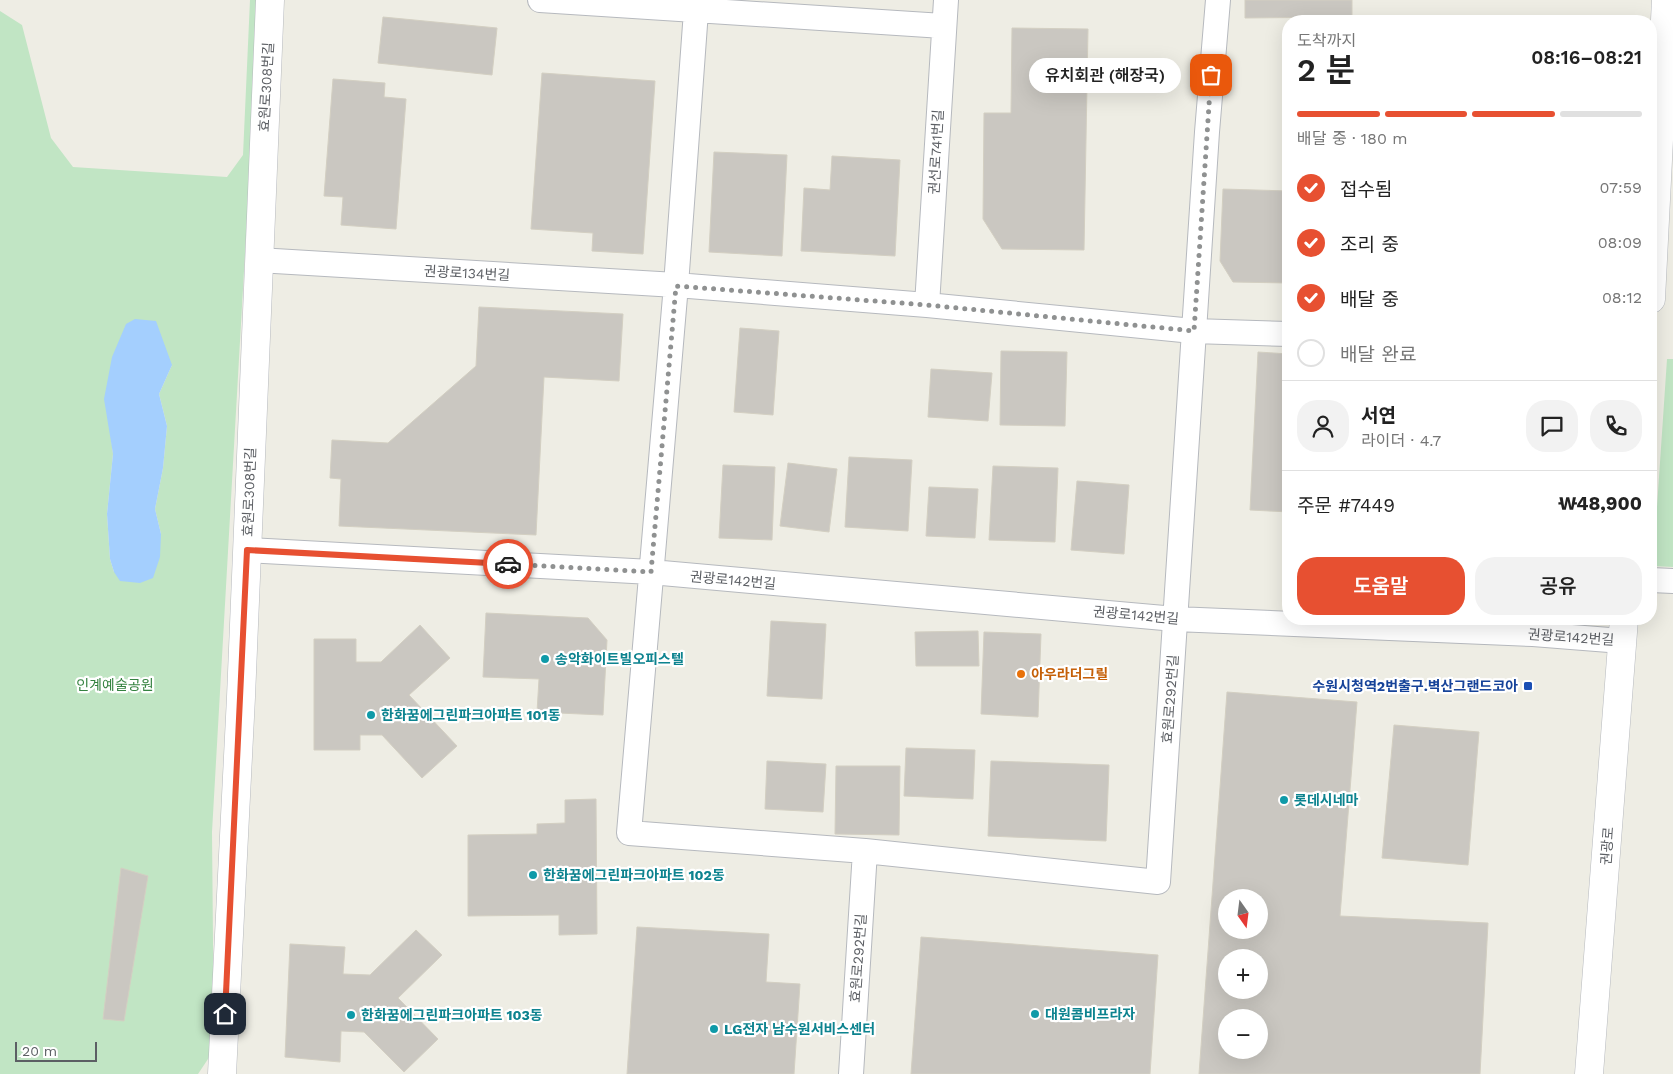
<!DOCTYPE html>
<html lang="ko">
<head>
<meta charset="utf-8">
<style>
  :root { --surface:#fff; --page:#f2f2f2; --text:#222; --muted:#767676; --line:#e0e0e0; --accent:#e75031 }
  body { margin:0; font-family:"Work Sans","Noto Sans KR",sans-serif; background:var(--page); color:var(--text); height:100vh; display:flex; flex-direction:column; font-size:19px; white-space:nowrap }
  * { box-sizing:border-box; margin:0 }
  p { font-size:16px; color:var(--muted) }
  .icon { flex:none; width:28px; height:28px; fill:none; stroke:currentColor; stroke-width:2; stroke-linecap:round; stroke-linejoin:round }
  .map { position:relative; flex:1; overflow:hidden }
  .side { position:absolute; left:1282px; top:15px; width:375px; height:610px; display:flex; flex-direction:column; background:var(--surface); border-radius:20px; box-shadow:0 5px 20px #0002 }
  .side>* { flex:none }
  .needle { width:32px; rotate:166deg }
  .controls { position:absolute; left:1218px; top:889px; display:grid; gap:10px }
  .controls a { display:grid; place-items:center; width:50px; height:50px; border-radius:50%; background:var(--surface); box-shadow:0 5px 20px #0002; font-size:25px }
  .scale { position:absolute; left:15px; bottom:12px; width:82px; box-sizing:border-box; padding-left:5px; border:2px solid #5c5f64; border-top:0; font-size:14px; line-height:18px; white-space:nowrap; color:#5c5f64; -webkit-text-stroke:4px #fff; paint-order:stroke }
  .pin { position:absolute; display:grid; place-items:center; width:42px; height:42px; color:#fff; margin:-21px; border-radius:10px; box-shadow:0 2px 8px #0006 }
  .courier { position:absolute; display:grid; place-items:center; width:50px; height:50px; margin:-25px; border:4px solid #e75031; border-radius:50%; background:#fff; color:#222; box-shadow:0 1px 6px #0007 }
  .bubble { position:absolute; height:35px; border-radius:18px; background:var(--surface); box-shadow:0 5px 20px #0002; font-size:16px; font-weight:600; line-height:35px; text-align:center }
  .head em { font-style:normal; font-weight:600 }
  .head div { display:flex; flex-direction:column-reverse }
  .head { display:flex; align-items:center; justify-content:space-between; height:85px; padding:0 15px }
  h1 { font-size:32px; font-weight:600; line-height:38px }
  .bar { display:grid; grid-template-columns:repeat(4,1fr); gap:8px 5px; align-content:center; height:60px; padding:0 15px }
  .bar i { height:6px; border-radius:4px; background:var(--line) }
  .bar .active { background:var(--accent) }
  .bar p { grid-column:span 4 }
  .line { display:flex; align-items:center; gap:12px; padding:0 15px; border-top:1px solid var(--line) }
  .line div { flex:1 }
  .round { display:grid; place-items:center; flex:none; width:52px; height:52px; border-radius:20px; background:var(--page) }
  ol { padding:0 15px; list-style:none }
  li { display:flex; align-items:center; gap:15px; height:55px }
  li p { margin-inline-start:auto }
  li .icon { padding:5px; border-radius:50%; background:var(--accent); color:#fff; stroke-width:4 }
  li:last-child { color:var(--muted) }
  li i { width:28px; height:28px; border:2px solid var(--line); border-radius:50% }
  .cta { display:flex; gap:10px; margin-top:auto; padding:10px 15px }
  .cta a { flex:1; height:58px; border-radius:20px; background:var(--accent); color:#fff; font-size:20px; font-weight:600; line-height:58px; text-align:center }
  .cta a+a { background:var(--page); color:var(--text) }
  .map>svg:first-child { display:block }
  .green { fill:#c1e5c4; fill-rule:evenodd }
  .water { fill:#a4cffe }
  .building { fill:#cac7c1; stroke:#d3cfc2; fill-rule:evenodd }
  .lines { fill:none; stroke-linecap:round; stroke-linejoin:round }
  .minor-casing { stroke:#b6b9be; stroke-width:26 }
  .tertiary-casing { stroke:#b6b9be; stroke-width:29 }
  .minor { stroke:#fff; stroke-width:24 }
  .tertiary { stroke:#fff; stroke-width:28 }
  .done { stroke:#8f9191; stroke-width:5; stroke-dasharray:0 9 }
  .route { stroke:#e75031; stroke-width:6 }
  .culture-dot { fill:#0f9aa8; stroke:#fff; stroke-width:2 }
  .food-dot { fill:#e8710a; stroke:#fff; stroke-width:2 }
  .transit-dot { fill:#1a4fb4; stroke:#fff; stroke-width:2 }
  .labels { text-anchor:middle; dominant-baseline:central; stroke-width:4.5; stroke-linejoin:round; paint-order:stroke }
  .street-label { font-size:14px; fill:#5c5f64; stroke:#fff }
  .culture-label { font-size:14px; font-weight:bold; fill:#0d838f; stroke:#fff; text-anchor:start }
  .food-label { font-size:14px; font-weight:bold; fill:#c56008; stroke:#fff; text-anchor:start }
  .park-label { font-size:14px; fill:#358240; stroke:#fff }
  .transit-label { font-size:14px; font-weight:bold; fill:#164399; stroke:#fff; text-anchor:end }
</style>
</head>
<body>
<div class="map">
<svg width="1673" height="1074" viewBox="0 0 1673 1074">
  <rect width="100%" height="100%" fill="#eeede4"/>
  <path class="green" d="M250,0H256L248,201L212,832L214,1050L198,1074H0V11L22,25L51,138L73,167L227,177L243,155ZM172,365L159,394L167,426L163,468L155,509L161,534L114,572L110,559L107,514L113,454L110,429Z
    M1667,359H1673V567L1653,566Z"/>
  <path class="water" d="M135,319L156,321L172,365L159,394L167,426L163,468L155,509L161,534L160,557L153,578L140,583L120,581L114,572L110,559L107,514L113,454L104,399L112,357L126,324Z"/>
  <path class="building" d="M1245,0H1352V17L1245,18Z
    M383,17L497,28L492,75L378,63Z
    M1012,28L1088,29L1084,250L1002,249L983,219L984,113H1011Z
    M542,73L655,81L643,254L592,251L593,233L531,229Z
    M333,79L385,83L384,97L406,99L396,229L341,225L343,197L324,196Z
    M714,152L787,155L782,256L709,252Z
    M832,156L900,160L895,256L801,251L804,188L830,190Z
    M1223,189L1289,191L1287,283L1233,282L1220,261Z
    M479,307L623,314L619,381L544,377L536,535L339,526L341,479L330,478L332,440L388,443L476,366Z
    M740,328L779,331L773,415L734,412Z
    M1001,351L1067,352L1065,426L1000,425Z
    M1258,352L1289,354V512L1250,510Z
    M931,369L992,373L988,421L928,417Z
    M849,457L912,460L908,531L845,527Z
    M788,463L837,469L829,532L780,526Z
    M723,465L775,467L772,540L719,538Z
    M993,466L1058,468L1055,542L989,540Z
    M1077,481L1129,485L1124,554L1071,550Z
    M929,487L978,489L975,538L926,536Z
    M486,613L588,618L607,640L603,715L537,712L539,679L483,677Z
    M771,621L826,624L822,699L767,696Z
    M420,625L450,658L409,695L457,746L422,778L382,735H360V750H314V639H356V662H381Z
    M978,631L979,666H916L915,632Z
    M984,632L1041,634L1038,717L981,714Z
    M1227,692L1357,702L1340,916L1488,923L1480,1074H1199ZM1226,898H1259V930H1226ZM1226,958H1259V990H1226ZM1226,1018H1259V1050H1226Z
    M1394,725L1479,732L1468,865L1382,858Z
    M906,748L975,750L973,799L904,796Z
    M767,761L826,764L823,812L765,809Z
    M991,761L1109,765L1106,841L988,836Z
    M836,766H900L899,835L835,834Z
    M596,799L597,934L559,935V915L468,916V835L537,834V824L565,823V800Z
    M121,868L148,876L124,1021L103,1019Z
    M637,927L769,934L766,982L800,984L794,1074H627Z
    M416,930L442,955L398,998L438,1039L404,1072L364,1032L341,1031L340,1062L285,1057L290,944L345,947L343,974L370,975Z
    M921,937L1158,955L1150,1074H911Z"/>
  <g class="lines">
    <g class="minor-casing">
      <path id="minor" d="M540,0L943,26
        M696,11L676,285L629,833L865,851
        M258,260L676,285L927,305L1193,331L1289,334
        M927,305L946,0
        M247,550L651,572L1175,619L1533,634L1622,641
        M1651,580L1673,581
        M851,1074L865,851L1158,882L1207,132L1218,0"/>
    </g>
    <g class="tertiary-casing">
      <path id="tertiary" d="M1651,299L1666,0
        M222,1074L241,697L270,0
        M1589,1074L1624,619"/>
    </g>
    <use href="#minor" class="minor"/>
    <use href="#tertiary" class="tertiary"/>
  </g>
  <g class="lines">
    <path class="done" d="M508,564L651,572L676,286L927,305L1194,331L1211,75"/>
    <path class="route" d="M225,1014L247,550L508,564"/>
  </g>
  <g class="culture-dot">
    <circle cx="545" cy="659" r="5"/>
    <circle cx="371" cy="715" r="5"/>
    <circle cx="1284" cy="800" r="5"/>
    <circle cx="533" cy="875" r="5"/>
    <circle cx="1035" cy="1014" r="5"/>
    <circle cx="351" cy="1015" r="5"/>
    <circle cx="714" cy="1029" r="5"/>
  </g>
  <circle class="food-dot" cx="1021" cy="674" r="5"/>
  <rect class="transit-dot" x="1523" y="681" width="10" height="10" rx="2.5"/>
  <g class="labels">
    <g class="street-label">
      <text transform="translate(266 87) rotate(-87)">효원로308번길</text>
      <text transform="translate(936 152) rotate(-87)">권선로741번길</text>
      <text transform="translate(467 273) rotate(3)">권광로134번길</text>
      <text transform="translate(249 492) rotate(-88)">효원로308번길</text>
      <text transform="translate(733 580) rotate(5)">권광로142번길</text>
      <text transform="translate(1136 615) rotate(5)">권광로142번길</text>
      <text transform="translate(1571 637) rotate(4)">권광로142번길</text>
      <text transform="translate(1170 699) rotate(-86)">효원로292번길</text>
      <text transform="translate(1607 846) rotate(-86)">권광로</text>
      <text transform="translate(858 958) rotate(-86)">효원로292번길</text>
    </g>
    <g class="culture-label">
      <text x="555" y="659">송악화이트빌오피스텔</text>
      <text x="381" y="715">한화꿈에그린파크아파트 101동</text>
      <text x="1294" y="800">롯데시네마</text>
      <text x="543" y="875">한화꿈에그린파크아파트 102동</text>
      <text x="1045" y="1014">대원콤비프라자</text>
      <text x="361" y="1015">한화꿈에그린파크아파트 103동</text>
      <text x="724" y="1029">LG전자 남수원서비스센터</text>
    </g>
    <g class="food-label">
      <text x="1031" y="674">아우라더그릴</text>
    </g>
    <g class="park-label">
      <text x="115" y="685">인계예술공원</text>
    </g>
    <g class="transit-label">
      <text x="1518" y="686">수원시청역2번출구.벽산그랜드코아</text>
    </g>
  </g>
</svg>
<div class="controls">
<a><svg class="needle" viewBox="-14 -14 28 28"><path d="M0-13l5 13h-10z" fill="#e53935"/><path d="M0 13l5-13h-10z" fill="#767676"/></svg></a>
<a>+</a>
<a>−</a>
</div>
<div class="scale">20 m</div>
<div class="pin" style="left:1211px;top:75px;background:#ea580c"><svg class="icon" aria-label="bag" viewBox="0 0 24 24"><path d="M5 8h14l-1 12H6zM9 8a3 3 0 0 1 6 0"/></svg></div>
<div class="pin" style="left:225px;top:1014px;background:#1f2937"><svg class="icon" aria-label="home" viewBox="0 0 24 24"><path d="M3 11l9-7 9 7M6 9v11h12V9"/></svg></div>
<div class="courier" style="left:508px;top:564px"><svg class="icon" aria-label="car" viewBox="0 0 24 24"><path d="M5 17H2v-5l4-1 3-4h7l3 4 3 1v5h-3M9 17h6M6 11h13"/><circle cx="7" cy="17" r="2"/><circle cx="17" cy="17" r="2"/></svg></div>
<div class="bubble" style="left:1029px;top:58px;width:152px">유치회관 (해장국)</div>
<section class="side">
<div class="head"><div><h1>2 분</h1><p>도착까지</p></div><em>08:16–08:21</em></div>
<div class="bar"><i class="active"></i><i class="active"></i><i class="active"></i><i></i><p>배달 중 · 180 m</p></div>
<ol>
<li><svg class="icon" aria-label="check" viewBox="0 0 24 24"><path d="M5 12l5 5 9-10"/></svg>접수됨<p>07:59</p></li>
<li><svg class="icon" aria-label="check" viewBox="0 0 24 24"><path d="M5 12l5 5 9-10"/></svg>조리 중<p>08:09</p></li>
<li><svg class="icon" aria-label="check" viewBox="0 0 24 24"><path d="M5 12l5 5 9-10"/></svg>배달 중<p>08:12</p></li>
<li><i></i>배달 완료</li>
</ol>
<div class="line" style="height:90px"><a class="round"><svg class="icon" aria-label="person" viewBox="0 0 24 24"><circle cx="12" cy="8" r="4"/><path d="M4 21q1-7 8-7t8 7"/></svg></a><div><b>서연</b><p>라이더 · 4.7</p></div><a class="round"><svg class="icon" aria-label="chat" viewBox="0 0 24 24"><path d="M4 5h16v11H9l-5 4z"/></svg></a><a class="round"><svg class="icon" aria-label="phone" viewBox="0 0 24 24"><path d="M5 4h4l2 5-3 2q2 4 5 5l2-3 5 2v4C11 20 4 13 5 4z"/></svg></a></div>
<div class="line" style="height:65px"><div>주문 #7449</div><b>₩48,900</b></div>
<div class="cta"><a>도움말</a><a>공유</a></div>
</section>
</div>
</body>
</html>
